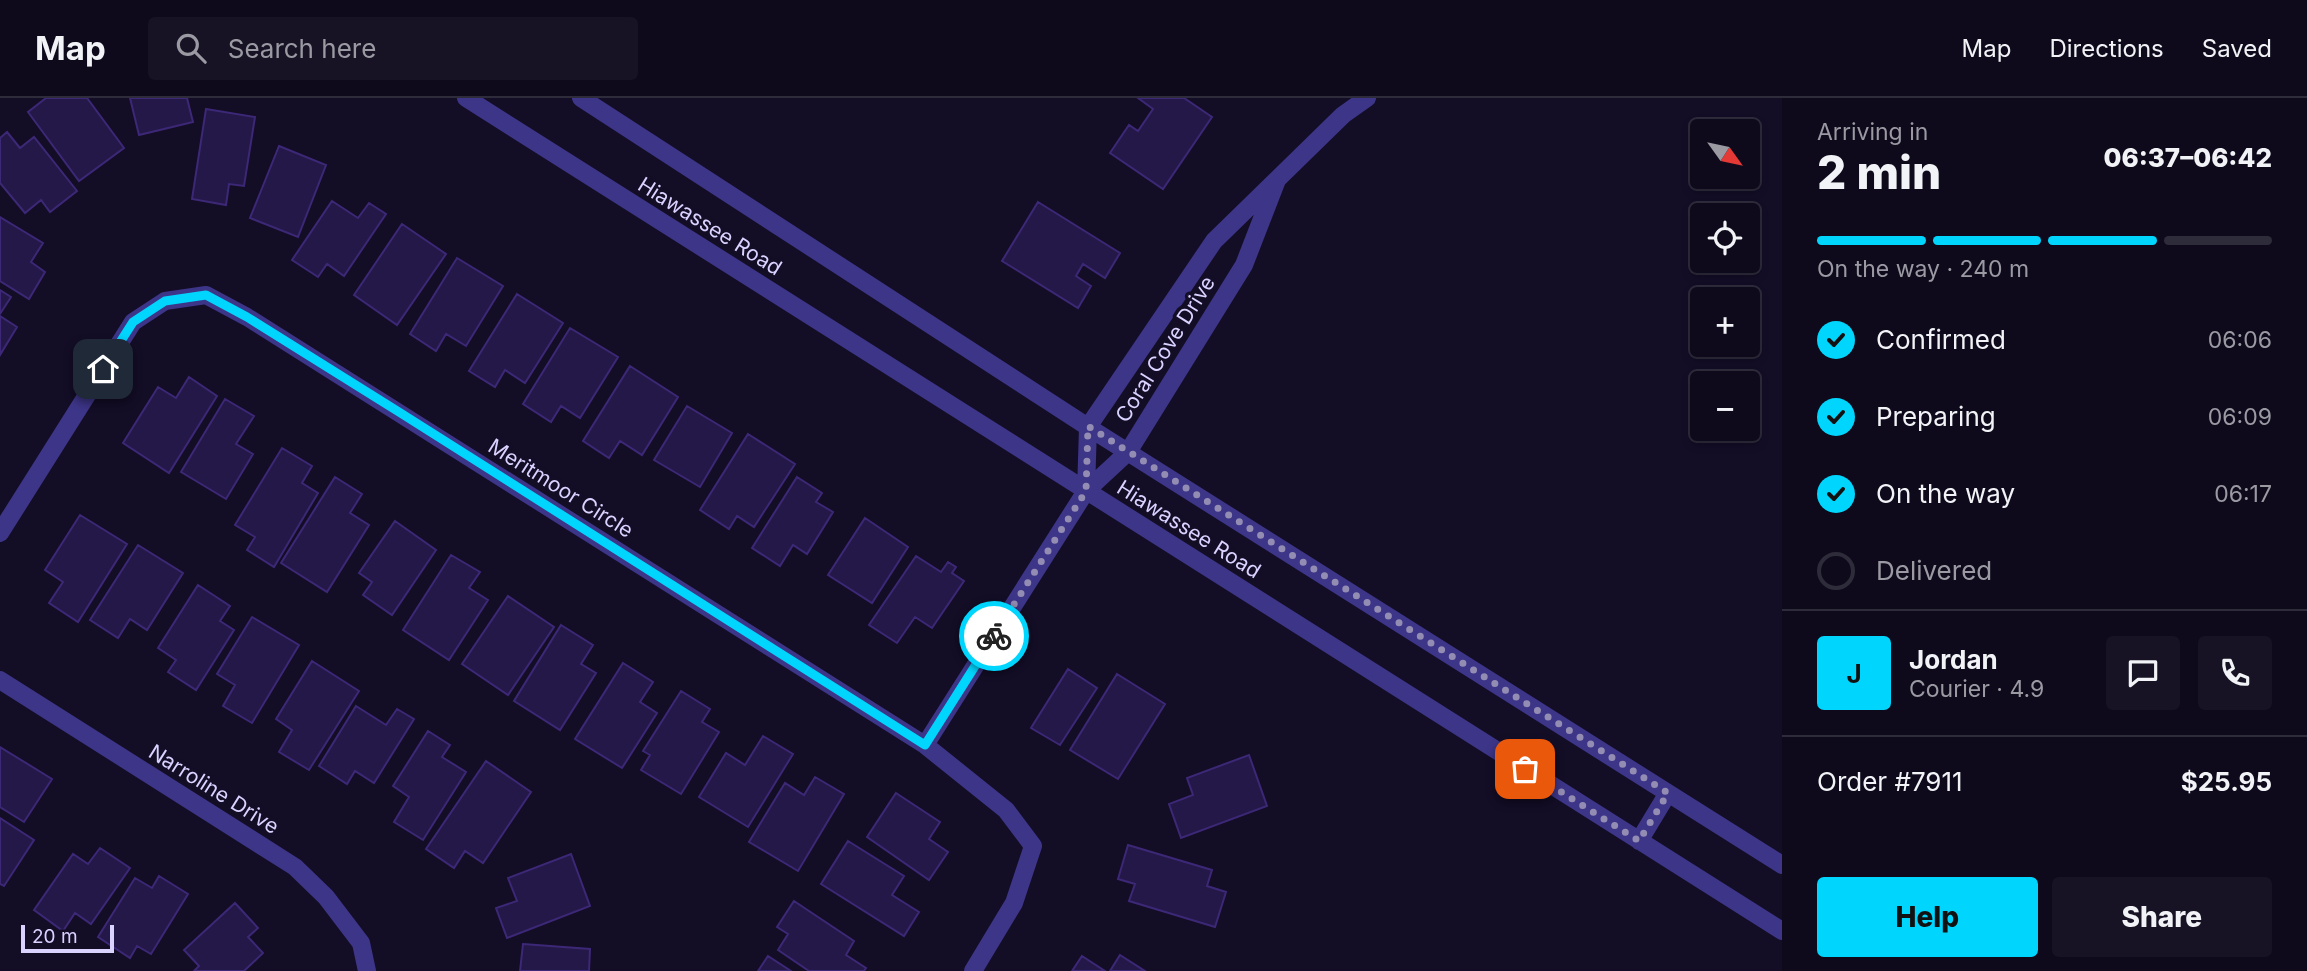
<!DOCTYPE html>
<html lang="en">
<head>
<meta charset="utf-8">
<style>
  :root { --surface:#0e0a1c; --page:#171325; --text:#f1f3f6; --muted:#9b9aa3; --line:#2e2b3b; --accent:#00d5fd }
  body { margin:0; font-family:Inter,sans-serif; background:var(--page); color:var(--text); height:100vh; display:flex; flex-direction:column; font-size:26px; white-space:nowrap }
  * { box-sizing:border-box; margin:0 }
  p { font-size:23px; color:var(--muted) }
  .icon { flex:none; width:38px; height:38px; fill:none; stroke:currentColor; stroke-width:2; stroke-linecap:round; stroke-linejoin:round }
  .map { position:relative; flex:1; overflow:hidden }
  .side { display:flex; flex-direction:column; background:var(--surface); width:525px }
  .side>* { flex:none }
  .needle { width:46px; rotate:123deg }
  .tools { position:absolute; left:1690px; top:21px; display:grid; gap:14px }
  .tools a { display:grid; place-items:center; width:70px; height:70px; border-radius:7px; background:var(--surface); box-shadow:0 4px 10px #0003,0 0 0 2px var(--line); font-size:35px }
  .scale { position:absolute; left:21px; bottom:18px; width:93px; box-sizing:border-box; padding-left:7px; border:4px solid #dad2ff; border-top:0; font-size:19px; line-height:24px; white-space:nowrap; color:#dad2ff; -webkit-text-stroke:5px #130d26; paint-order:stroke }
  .pin { position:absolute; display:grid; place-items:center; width:60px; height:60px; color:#fff; margin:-30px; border-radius:14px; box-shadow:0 4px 10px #0006 }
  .courier { position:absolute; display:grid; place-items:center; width:70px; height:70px; margin:-35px; border:5px solid #00d5fd; border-radius:50%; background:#fff; color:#222; box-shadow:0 2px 9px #0007 }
  .head em { font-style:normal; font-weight:800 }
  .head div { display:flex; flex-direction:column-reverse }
  .head { display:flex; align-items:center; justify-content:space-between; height:119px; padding:0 35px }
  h1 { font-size:46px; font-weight:800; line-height:52px }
  .bar { display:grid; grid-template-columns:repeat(4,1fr); gap:10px 7px; align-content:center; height:84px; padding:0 35px }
  .bar i { height:9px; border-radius:5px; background:var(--line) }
  .bar .selected { background:var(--accent) }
  .bar p { grid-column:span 4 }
  .line { display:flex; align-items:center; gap:18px; padding:0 35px; border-top:2px solid var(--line) }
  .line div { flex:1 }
  .round { display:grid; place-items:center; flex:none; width:74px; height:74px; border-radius:7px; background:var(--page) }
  ol { padding:0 35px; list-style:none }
  li { display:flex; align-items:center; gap:21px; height:77px }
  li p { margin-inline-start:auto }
  li .icon { padding:7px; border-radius:50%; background:var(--accent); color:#111; stroke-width:4 }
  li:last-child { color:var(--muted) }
  li i { width:38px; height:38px; border:4px solid var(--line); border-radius:50% }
  .action { display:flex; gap:14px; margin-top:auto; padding:14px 35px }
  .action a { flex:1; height:80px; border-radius:7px; background:var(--accent); color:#111; font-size:28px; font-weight:800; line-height:80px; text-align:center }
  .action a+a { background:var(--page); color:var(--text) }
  header { display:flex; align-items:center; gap:42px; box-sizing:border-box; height:98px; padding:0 35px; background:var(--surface); border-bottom:2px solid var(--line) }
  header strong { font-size:33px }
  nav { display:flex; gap:38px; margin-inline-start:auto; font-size:24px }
  .search { width:490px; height:63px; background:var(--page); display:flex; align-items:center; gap:18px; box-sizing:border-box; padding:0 24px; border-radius:7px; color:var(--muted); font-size:26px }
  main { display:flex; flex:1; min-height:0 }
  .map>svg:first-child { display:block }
  .building { fill:#241848; stroke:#3c2876; stroke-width:2 }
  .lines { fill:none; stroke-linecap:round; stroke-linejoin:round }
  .minor { stroke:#3d3588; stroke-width:18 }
  .done { stroke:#948db3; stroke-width:7; stroke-dasharray:0 12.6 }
  .route { stroke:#00d5fd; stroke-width:9 }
  .labels { text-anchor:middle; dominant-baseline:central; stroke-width:7; stroke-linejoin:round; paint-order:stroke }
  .street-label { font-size:21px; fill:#dad2ff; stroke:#130d26 }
</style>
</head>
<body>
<header>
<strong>Map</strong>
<div class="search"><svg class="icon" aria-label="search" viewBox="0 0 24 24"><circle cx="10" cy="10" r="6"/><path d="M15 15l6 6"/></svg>Search here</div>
<nav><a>Map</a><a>Directions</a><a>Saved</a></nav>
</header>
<main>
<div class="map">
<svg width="1782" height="873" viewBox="0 0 1782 873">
  <rect width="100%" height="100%" fill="#130d26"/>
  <path class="building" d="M46,0H87L124,50L79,83L28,14Z
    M130,0H187L193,24L139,37Z
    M1138,0H1184L1212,19L1163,91L1110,55L1129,27L1138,33L1153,11Z
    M206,11L255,19L244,88L229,86L226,107L192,101Z
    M7,34L20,50L34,39L77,93L50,114L41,102L25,115L0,85V40Z
    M279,48L326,67L298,139L250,120Z
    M332,103L358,120L369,105L386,116L344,178L327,166L318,179L292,162Z
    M1038,104L1120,155L1105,180L1083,166L1076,178L1091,188L1078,210L1002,163Z
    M0,119L43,145L31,164L45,174L29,201L0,183Z
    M402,126L446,156L397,227L354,197Z
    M457,160L503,188L466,248L446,236L436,253L410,236Z
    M0,192L11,199L0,216Z
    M517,196L563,225L525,285L505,272L495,289L469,273Z
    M0,218L17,229L0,257Z
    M570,230L618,259L580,320L561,308L551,324L523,306Z
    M630,268L678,299L642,357L620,343L609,360L583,343Z
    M189,279L217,298L169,375L123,345L158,289L176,300Z
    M225,301L254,318L236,346L253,356L226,401L181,374Z
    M687,308L732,335L700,389L654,362Z
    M748,336L795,366L754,429L737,418L729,431L700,412Z
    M282,350L312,368L302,385L318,395L274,469L247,452L255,439L235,427Z
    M335,379L362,396L350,415L369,427L327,494L281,465Z
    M797,379L822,395L816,404L833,414L807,456L793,447L780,468L752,450Z
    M80,417L127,446L78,524L49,505L63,484L45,472Z
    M865,420L908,449L872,505L828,477Z
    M395,423L436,452L392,517L363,497L372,484L359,475Z
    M138,447L183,475L147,532L130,521L118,540L90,522Z
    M451,457L480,474L469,490L488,502L449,562L403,532Z
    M916,458L941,474L948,464L956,469L952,475L964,483L932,530L915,519L897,545L869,527Z
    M198,487L230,508L220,523L234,532L196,592L168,574L176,562L158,550Z
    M508,498L554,529L508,597L462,566Z
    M252,519L299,547L252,625L223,608L235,587L217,576Z
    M561,527L593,547L581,566L596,575L560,632L514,603Z
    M312,563L359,593L309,672L279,654L292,632L276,621Z
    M623,565L653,584L640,604L657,615L622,670L575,641Z
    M1068,571L1097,590L1060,647L1031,630Z
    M1117,576L1165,606L1118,681L1070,652Z
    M681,593L710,611L702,624L719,634L681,696L641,672L650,657L643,653Z
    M356,608L386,627L397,611L414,621L374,685L355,673L347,686L319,668Z
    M428,633L450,647L442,659L466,674L423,742L394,724L409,699L393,688Z
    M763,638L793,656L748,729L699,699L726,655L745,667Z
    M0,649L52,681L24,724L0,709Z
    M1249,657L1267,708L1181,740L1169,706L1193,697L1187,680Z
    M486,663L531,694L483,765L465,753L454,770L426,751Z
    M815,679L844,696L798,773L749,744L785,685L804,697Z
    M896,695L940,724L929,741L948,754L929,782L867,739Z
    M0,720L34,742L4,788L0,786Z
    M848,743L904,778L892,797L919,814L904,838L821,786Z
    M1128,747L1212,772L1207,788L1226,794L1215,829L1129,803L1135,786L1118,781Z
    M100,750L130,770L91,826L75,815L63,833L34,812L73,756L88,766Z
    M571,756L590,808L507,840L496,810L517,803L508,780Z
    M159,778L188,796L151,856L137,848L130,860L98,839L135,780L152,790Z
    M794,803L854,843L846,857L866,870L864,873H809L778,852L788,836L777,829Z
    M235,805L258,830L248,839L263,855L244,873H194L199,868L184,852Z
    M523,846L590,851L589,873H520Z
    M1120,857L1145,873H1110Z
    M768,858L791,873H758Z
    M1082,858L1105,873H1072Z"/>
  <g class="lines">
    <path class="minor" d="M466,0L1782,833
      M581,0L1088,329L1782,767
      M1086,393L1088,329L1214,143L1343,17L1367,0
      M0,435L133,224L165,203L206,197L247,219L925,647L1006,712L1033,748L1014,805L973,873
      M0,582L295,769L326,799L361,845L367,873
      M925,647L1086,393L1128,354L1244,167L1277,82
      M1639,743L1668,695"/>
  </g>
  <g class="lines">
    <path class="done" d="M994,538L1086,393L1088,328L1668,695L1639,743L1525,671"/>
    <path class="route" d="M103,271L133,224L165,203L206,197L247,219L399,314L925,647L994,538"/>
  </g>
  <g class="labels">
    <g class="street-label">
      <text transform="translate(710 128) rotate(32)">Hiawassee Road</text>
      <text transform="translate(1165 251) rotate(-58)">Coral Cove Drive</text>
      <text transform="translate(561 390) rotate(32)">Meritmoor Circle</text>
      <text transform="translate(1189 431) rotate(32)">Hiawassee Road</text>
      <text transform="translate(214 691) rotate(32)">Narroline Drive</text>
    </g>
  </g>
</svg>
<div class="tools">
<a><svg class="needle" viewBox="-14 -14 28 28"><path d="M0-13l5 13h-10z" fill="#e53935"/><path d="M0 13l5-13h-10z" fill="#9b9aa3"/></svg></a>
<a><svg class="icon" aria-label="locate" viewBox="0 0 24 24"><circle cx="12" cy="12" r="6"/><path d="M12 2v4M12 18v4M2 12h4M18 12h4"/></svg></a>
<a>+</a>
<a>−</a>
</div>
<div class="scale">20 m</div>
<div class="pin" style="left:1525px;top:671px;background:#ea580c"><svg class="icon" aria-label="bag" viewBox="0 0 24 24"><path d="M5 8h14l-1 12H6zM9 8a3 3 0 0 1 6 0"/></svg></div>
<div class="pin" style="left:103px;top:271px;background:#1f2937"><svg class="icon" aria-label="home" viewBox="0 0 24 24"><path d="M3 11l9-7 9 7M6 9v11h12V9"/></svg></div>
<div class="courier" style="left:994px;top:538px"><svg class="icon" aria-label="bike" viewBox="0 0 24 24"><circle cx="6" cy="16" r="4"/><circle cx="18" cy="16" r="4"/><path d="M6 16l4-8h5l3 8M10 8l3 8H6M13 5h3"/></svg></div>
</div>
<section class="side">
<div class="head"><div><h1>2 min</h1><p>Arriving in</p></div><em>06:37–06:42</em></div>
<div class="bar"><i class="selected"></i><i class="selected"></i><i class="selected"></i><i></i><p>On the way · 240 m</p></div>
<ol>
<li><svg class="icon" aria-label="check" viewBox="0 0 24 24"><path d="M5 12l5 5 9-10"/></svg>Confirmed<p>06:06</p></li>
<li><svg class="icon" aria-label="check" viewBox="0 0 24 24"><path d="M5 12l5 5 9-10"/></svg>Preparing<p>06:09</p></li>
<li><svg class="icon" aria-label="check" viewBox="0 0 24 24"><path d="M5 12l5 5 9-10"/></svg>On the way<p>06:17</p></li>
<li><i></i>Delivered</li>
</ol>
<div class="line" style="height:126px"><b class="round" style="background:var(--accent);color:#111">J</b><div><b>Jordan</b><p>Courier · 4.9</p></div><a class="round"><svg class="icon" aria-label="chat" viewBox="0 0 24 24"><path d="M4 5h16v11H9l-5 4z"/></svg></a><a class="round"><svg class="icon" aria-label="phone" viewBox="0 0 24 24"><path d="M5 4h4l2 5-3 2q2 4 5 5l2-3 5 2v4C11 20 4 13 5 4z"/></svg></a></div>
<div class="line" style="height:91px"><div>Order #7911</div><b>$25.95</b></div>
<div class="action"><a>Help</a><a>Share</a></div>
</section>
</main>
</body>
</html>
